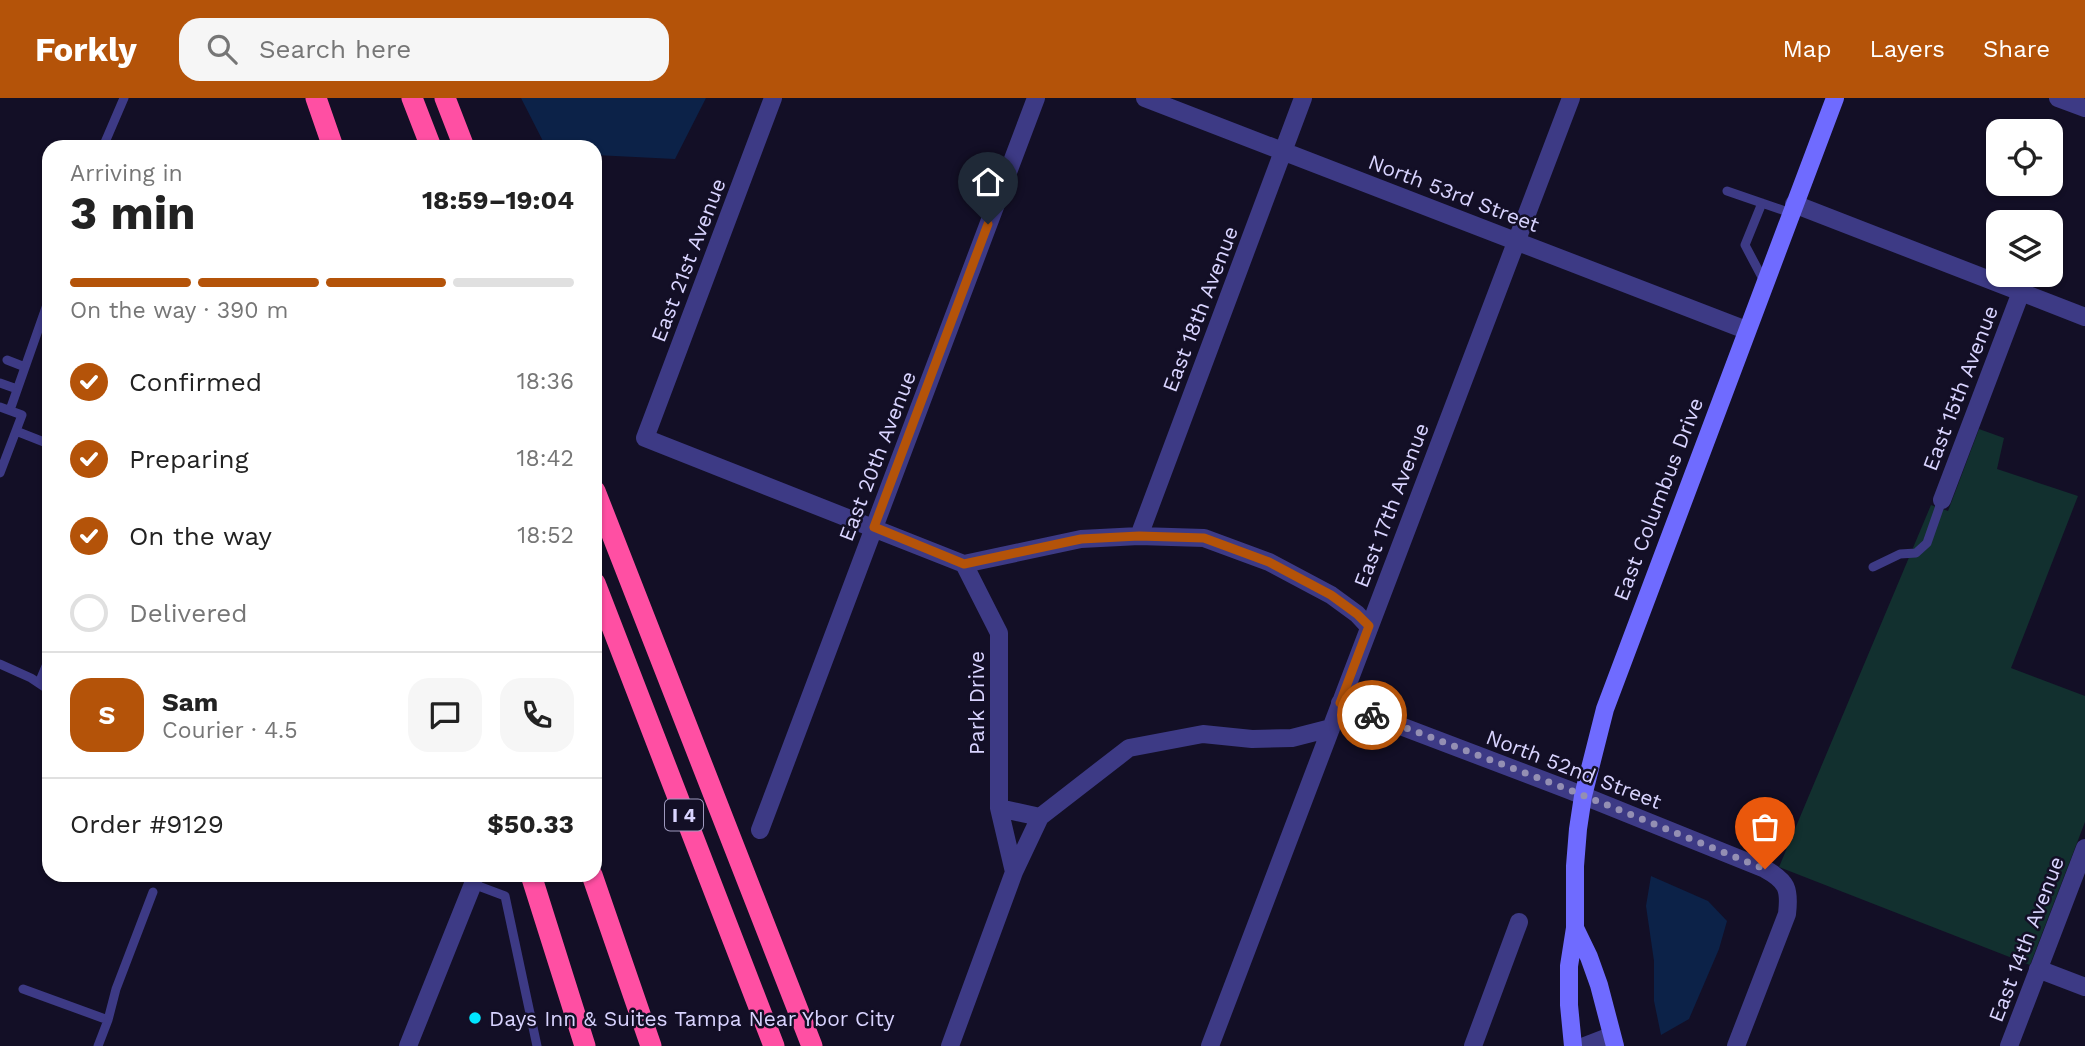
<!DOCTYPE html>
<html lang="en">
<head>
<meta charset="utf-8">
<style>
  :root { --surface:#fff; --page:#f6f6f6; --text:#222; --muted:#767676; --line:#e0e0e0; --accent:#b45309 }
  body { margin:0; font-family:"Work Sans",sans-serif; background:var(--page); color:var(--text); height:100vh; display:flex; flex-direction:column; font-size:26px; white-space:nowrap }
  * { box-sizing:border-box; margin:0 }
  p { font-size:23px; color:var(--muted) }
  .icon { flex:none; width:38px; height:38px; fill:none; stroke:currentColor; stroke-width:2; stroke-linecap:round; stroke-linejoin:round }
  .map { position:relative; flex:1; overflow:hidden }
  .sheet { position:absolute; left:42px; top:42px; width:560px; height:742px; display:flex; flex-direction:column; background:var(--surface); border-radius:21px; box-shadow:0 2px 5px #0004 }
  .sheet>* { flex:none }
  .controls { position:absolute; left:1986px; top:21px; display:grid; gap:14px }
  .controls a { display:grid; place-items:center; width:77px; height:77px; border-radius:14px; background:var(--surface); box-shadow:0 2px 5px #0004; font-size:35px }
  .pin { position:absolute; display:grid; place-items:center; width:60px; height:60px; color:#fff; margin:-72px -30px; border-radius:50% 50% 50% 0; rotate:-45deg; box-shadow:0 0 7px #0007 }
  .pin .icon { rotate:45deg }
  .courier { position:absolute; display:grid; place-items:center; width:70px; height:70px; margin:-35px; border:5px solid #b45309; border-radius:50%; background:#fff; color:#222; box-shadow:0 2px 9px #0007 }
  .summary em { font-style:normal; font-weight:700 }
  .summary div { display:flex; flex-direction:column-reverse }
  .summary { display:flex; align-items:center; justify-content:space-between; height:119px; padding:0 28px }
  h1 { font-size:46px; font-weight:700; line-height:52px }
  .bar { display:grid; grid-template-columns:repeat(4,1fr); gap:10px 7px; align-content:center; height:84px; padding:0 28px }
  .bar i { height:9px; border-radius:5px; background:var(--line) }
  .bar .selected { background:var(--accent) }
  .bar p { grid-column:span 4 }
  .line { display:flex; align-items:center; gap:18px; padding:0 28px; border-top:2px solid var(--line) }
  .line div { flex:1 }
  .round { display:grid; place-items:center; flex:none; width:74px; height:74px; border-radius:21px; background:var(--page) }
  ol { padding:0 28px; list-style:none }
  li { display:flex; align-items:center; gap:21px; height:77px }
  li p { margin-inline-start:auto }
  li .icon { padding:7px; border-radius:50%; background:var(--accent); color:#fff; stroke-width:4 }
  li:last-child { color:var(--muted) }
  li i { width:38px; height:38px; border:4px solid var(--line); border-radius:50% }
  header { display:flex; align-items:center; gap:42px; box-sizing:border-box; height:98px; padding:0 35px; background:var(--accent); color:#fff }
  header strong { font-size:33px }
  nav { display:flex; gap:38px; margin-inline-start:auto; font-size:24px }
  .search { width:490px; height:63px; background:var(--page); display:flex; align-items:center; gap:18px; box-sizing:border-box; padding:0 24px; border-radius:21px; color:var(--muted); font-size:26px }
  .map>svg:first-child { display:block }
  .green { fill:#12302f }
  .water { fill:#0c2248 }
  .lines { fill:none; stroke-linecap:round; stroke-linejoin:round }
  .lane { stroke:#3d3a85; stroke-width:9 }
  .street { stroke:#3d3a85; stroke-width:18 }
  .secondary { stroke:#6f6bff; stroke-width:18 }
  .highway { stroke:#ff4fa3; stroke-width:21 }
  .done { stroke:#948fb3; stroke-width:7; stroke-dasharray:0 12.6 }
  .route { stroke:#b45309; stroke-width:9 }
  .poi-dot { fill:#00e5ff; stroke:#130f26; stroke-width:2.5 }
  .labels { text-anchor:middle; dominant-baseline:central; stroke-width:5; stroke-linejoin:round; paint-order:stroke }
  .shield { fill:#130f26; stroke:#9e99be; stroke-width:2 }
  .shield-label { font-size:19px; font-weight:bold; fill:#d9d4ff }
  .street-label { font-size:21px; fill:#d9d4ff; stroke:#130f26 }
  .poi-label { font-size:21px; fill:#d9d4ff; stroke:#130f26; text-anchor:start }
</style>
</head>
<body>
<header>
<strong>Forkly</strong>
<div class="search"><svg class="icon" aria-label="search" viewBox="0 0 24 24"><circle cx="10" cy="10" r="6"/><path d="M15 15l6 6"/></svg>Search here</div>
<nav><a>Map</a><a>Layers</a><a>Share</a></nav>
</header>
<div class="map">
<svg width="2085" height="948" viewBox="0 0 2085 948">
  <rect width="100%" height="100%" fill="#130f26"/>
  <path class="green" d="M1979,331L2004,340L1997,371L2078,398L2011,570L2085,598V724L2030,867L1779,769L1931,407L1948,413Z"/>
  <path class="water" d="M521,0H706L675,61L595,57V49H546Z
    M1651,778L1708,803L1727,823L1719,851L1689,921L1661,937L1654,903V863L1646,808Z"/>
  <g class="lines">
    <path class="lane" d="M103,49L124,0
      M1727,93L1791,115
      M1762,105L1745,147L1764,183
      M7,262L25,269
      M0,285L17,291
      M0,309L22,317L0,375
      M10,312L49,201
      M16,333L49,346
      M1873,469L1900,456L1916,455L1927,445L1942,402
      M0,566L31,580L49,592
      M39,585L49,561
      M473,786L505,798L537,948
      M23,891L108,922L98,948
      M108,922L116,891L153,794"/>
    <path class="street" d="M773,0L645,340L964,466L1081,441L1139,438L1204,440L1269,464L1331,497L1357,516L1369,529
      M1145,0L1746,232
      M2058,0L2085,10
      M1794,106L2085,219
      M1942,402L2021,194
      M1139,438L1303,0
      M964,466L999,535V710L1014,774
      M1340,605L1569,692L1765,771C1787,783 1790,791 1787,816L1736,948
      M999,710L1040,719
      M760,732L1036,0
      M2038,871L2085,889
      M408,948L473,786
      M950,948L1014,774L1040,719L1129,650L1203,636L1252,641L1292,640L1331,630
      M1210,948L1571,0
      M1473,948L1519,824
      M1585,948L1611,938
      M2009,948L2085,750"/>
    <path class="secondary" d="M1575,830L1589,859L1599,887L1615,948
      M1573,948L1569,907V868L1575,830V768L1578,731L1583,698L1605,611L1835,0"/>
    <path class="highway" d="M316,0L333,49
      M412,0L431,49
      M445,0L464,49
      M595,393L812,948
      M595,485L774,948
      M531,777L585,948
      M592,777L651,948"/>
  </g>
  <g class="lines">
    <path class="done" d="M1372,617L1570,692L1765,771"/>
    <path class="route" d="M988,126L874,429L964,466L1081,441L1139,438L1204,440L1269,464L1331,497L1357,516L1369,528L1340,605L1372,617"/>
  </g>
  <circle class="poi-dot" cx="475" cy="920" r="7"/>
  <g class="labels">
    <rect class="shield" x="665" y="701.5" width="38" height="31" rx="5"/>
    <g class="shield-label">
      <text x="684" y="717">I 4</text>
    </g>
    <g class="street-label">
      <text transform="translate(1454 95) rotate(21)">North 53rd Street</text>
      <text transform="translate(688 162) rotate(-69)">East 21st Avenue</text>
      <text transform="translate(1200 211) rotate(-69)">East 18th Avenue</text>
      <text transform="translate(1960 290) rotate(-69)">East 15th Avenue</text>
      <text transform="translate(877 358) rotate(-69)">East 20th Avenue</text>
      <text transform="translate(1658 401) rotate(-69)">East Columbus Drive</text>
      <text transform="translate(1391 407) rotate(-69)">East 17th Avenue</text>
      <text transform="translate(976 605) rotate(-90)">Park Drive</text>
      <text transform="translate(1574 671) rotate(21)">North 52nd Street</text>
      <text transform="translate(2026 841) rotate(-69)">East 14th Avenue</text>
    </g>
    <g class="poi-label">
      <text x="489" y="920">Days Inn &amp; Suites Tampa Near Ybor City</text>
    </g>
  </g>
</svg>
<div class="controls">
<a><svg class="icon" aria-label="locate" viewBox="0 0 24 24"><circle cx="12" cy="12" r="6"/><path d="M12 2v4M12 18v4M2 12h4M18 12h4"/></svg></a>
<a><svg class="icon" aria-label="layers" viewBox="0 0 24 24"><path d="M12 4l9 5-9 5-9-5zM3 14l9 5 9-5"/></svg></a>
</div>
<div class="pin" style="left:1765px;top:771px;background:#ea580c"><svg class="icon" aria-label="bag" viewBox="0 0 24 24"><path d="M5 8h14l-1 12H6zM9 8a3 3 0 0 1 6 0"/></svg></div>
<div class="pin" style="left:988px;top:126px;background:#1f2937"><svg class="icon" aria-label="home" viewBox="0 0 24 24"><path d="M3 11l9-7 9 7M6 9v11h12V9"/></svg></div>
<div class="courier" style="left:1372px;top:617px"><svg class="icon" aria-label="bike" viewBox="0 0 24 24"><circle cx="6" cy="16" r="4"/><circle cx="18" cy="16" r="4"/><path d="M6 16l4-8h5l3 8M10 8l3 8H6M13 5h3"/></svg></div>
<section class="sheet">
<div class="summary"><div><h1>3 min</h1><p>Arriving in</p></div><em>18:59–19:04</em></div>
<div class="bar"><i class="selected"></i><i class="selected"></i><i class="selected"></i><i></i><p>On the way · 390 m</p></div>
<ol>
<li><svg class="icon" aria-label="check" viewBox="0 0 24 24"><path d="M5 12l5 5 9-10"/></svg>Confirmed<p>18:36</p></li>
<li><svg class="icon" aria-label="check" viewBox="0 0 24 24"><path d="M5 12l5 5 9-10"/></svg>Preparing<p>18:42</p></li>
<li><svg class="icon" aria-label="check" viewBox="0 0 24 24"><path d="M5 12l5 5 9-10"/></svg>On the way<p>18:52</p></li>
<li><i></i>Delivered</li>
</ol>
<div class="line" style="height:126px"><b class="round" style="background:var(--accent);color:#fff">S</b><div><b>Sam</b><p>Courier · 4.5</p></div><a class="round"><svg class="icon" aria-label="chat" viewBox="0 0 24 24"><path d="M4 5h16v11H9l-5 4z"/></svg></a><a class="round"><svg class="icon" aria-label="phone" viewBox="0 0 24 24"><path d="M5 4h4l2 5-3 2q2 4 5 5l2-3 5 2v4C11 20 4 13 5 4z"/></svg></a></div>
<div class="line" style="height:91px"><div>Order #9129</div><b>$50.33</b></div>
</section>
</div>
</body>
</html>
